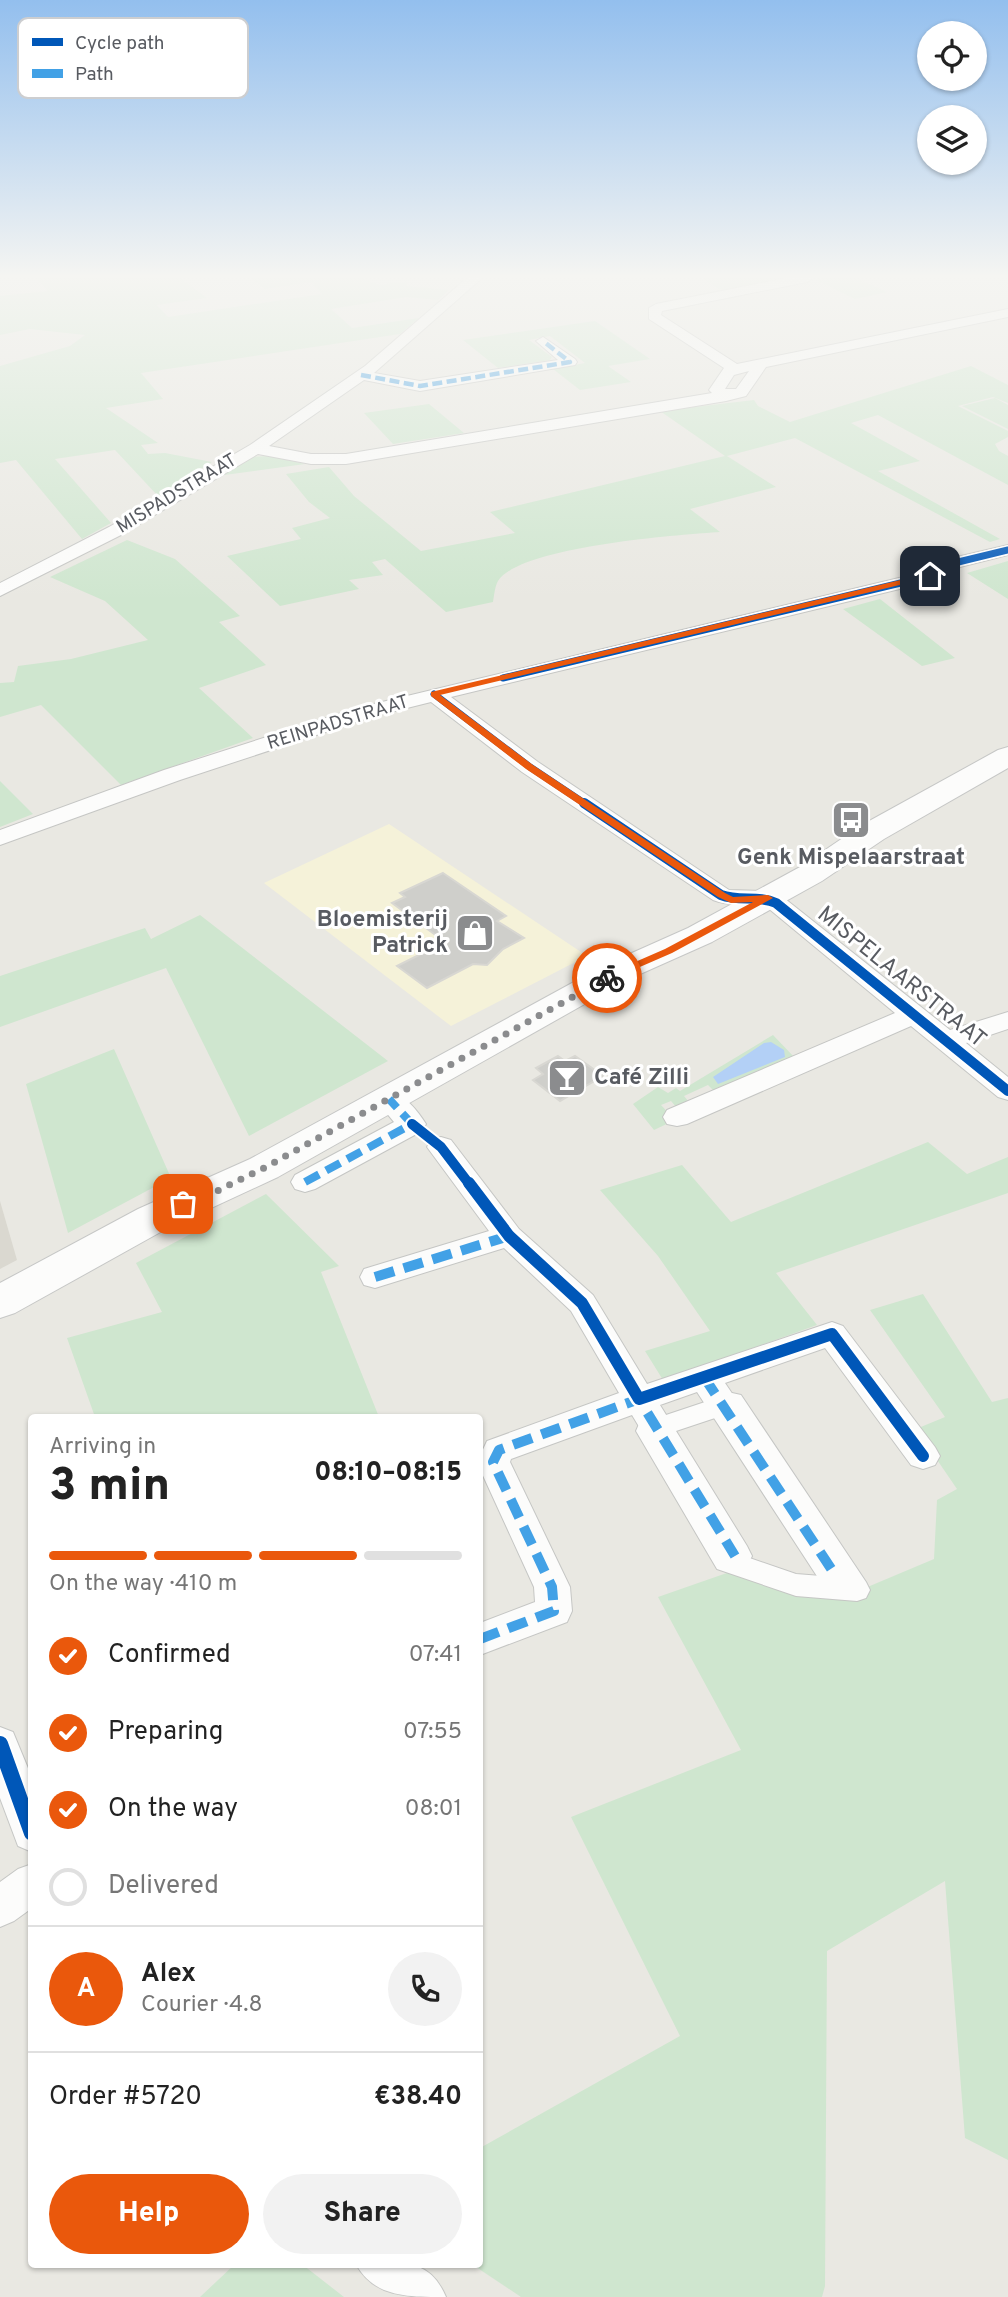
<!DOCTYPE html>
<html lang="en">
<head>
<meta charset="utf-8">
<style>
  :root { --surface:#fff; --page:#f2f2f2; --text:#222; --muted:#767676; --line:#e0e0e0; --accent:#ea580c }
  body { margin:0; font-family:Overpass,sans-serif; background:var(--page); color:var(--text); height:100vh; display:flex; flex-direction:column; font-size:26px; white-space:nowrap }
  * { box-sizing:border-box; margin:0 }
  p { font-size:23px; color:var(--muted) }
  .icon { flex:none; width:38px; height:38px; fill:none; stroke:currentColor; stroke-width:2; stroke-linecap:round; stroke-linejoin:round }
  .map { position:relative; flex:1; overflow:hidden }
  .side { position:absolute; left:28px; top:1414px; width:455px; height:854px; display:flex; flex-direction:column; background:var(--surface); border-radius:7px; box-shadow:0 2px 5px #0004 }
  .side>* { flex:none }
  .fabs { position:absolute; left:917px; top:21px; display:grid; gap:14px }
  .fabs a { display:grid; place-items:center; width:70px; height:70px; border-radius:50%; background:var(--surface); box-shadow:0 2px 5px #0004; font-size:35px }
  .pin { position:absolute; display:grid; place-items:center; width:60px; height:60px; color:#fff; margin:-30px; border-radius:14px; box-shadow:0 4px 10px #0006 }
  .courier { position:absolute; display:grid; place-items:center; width:70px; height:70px; margin:-35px; border:5px solid #ea580c; border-radius:50%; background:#fff; color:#222; box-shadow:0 2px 9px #0007 }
  .summary em { font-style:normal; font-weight:800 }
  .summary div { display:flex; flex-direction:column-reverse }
  .summary { display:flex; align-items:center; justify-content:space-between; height:119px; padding:0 21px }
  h1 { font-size:46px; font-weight:800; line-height:52px }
  .bar { display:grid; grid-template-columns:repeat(4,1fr); gap:10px 7px; align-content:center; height:84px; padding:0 21px }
  .bar i { height:9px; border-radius:5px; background:var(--line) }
  .bar .selected { background:var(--accent) }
  .bar p { grid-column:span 4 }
  .line { display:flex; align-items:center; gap:18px; padding:0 21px; border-top:2px solid var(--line) }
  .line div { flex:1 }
  .round { display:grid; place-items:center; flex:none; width:74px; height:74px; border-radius:37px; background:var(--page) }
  ol { padding:0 21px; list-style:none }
  li { display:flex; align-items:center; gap:21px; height:77px }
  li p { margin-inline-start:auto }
  li .icon { padding:7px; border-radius:50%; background:var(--accent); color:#fff; stroke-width:4 }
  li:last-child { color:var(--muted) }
  li i { width:38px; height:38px; border:4px solid var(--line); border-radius:50% }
  .action { display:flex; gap:14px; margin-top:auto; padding:14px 21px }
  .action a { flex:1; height:80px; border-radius:42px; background:var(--accent); color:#fff; font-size:28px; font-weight:800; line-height:80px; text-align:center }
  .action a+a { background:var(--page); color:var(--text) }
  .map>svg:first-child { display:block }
  .commercial { fill:#f5f2d9 }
  .education { fill:#dad8d0 }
  .green { fill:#cfe6cf }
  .water { fill:#b3d0f6 }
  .building { fill:#cfcfcb; stroke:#d8d7d2; stroke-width:2 }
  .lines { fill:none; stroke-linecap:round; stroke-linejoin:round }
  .pedestrian-casing { stroke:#c5c6c4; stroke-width:2 }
  .minor-casing { stroke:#c5c6c4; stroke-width:2 }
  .secondary-casing { stroke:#c6c7c6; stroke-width:2 }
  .pedestrian { fill:#fcfcfb; fill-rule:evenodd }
  .minor { fill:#fcfcfb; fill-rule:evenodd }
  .secondary { fill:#fcfcfb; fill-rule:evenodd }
  .quiet-far2 { stroke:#42a1e6; stroke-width:4.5; stroke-dasharray:10 4.5; stroke-linecap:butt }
  .quiet-far1 { stroke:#42a1e6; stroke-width:8; stroke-dasharray:16 8; stroke-linecap:butt }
  .quiet { stroke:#42a1e6; stroke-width:10; stroke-dasharray:20 10; stroke-linecap:butt }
  .cycleway-far3-casing { stroke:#fff; stroke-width:10 }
  .cycleway-far2-casing { stroke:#fff; stroke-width:14 }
  .cycleway-far1-casing { stroke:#fff; stroke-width:17 }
  .cycleway-casing { stroke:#fff; stroke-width:20 }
  .cycleway-far3 { stroke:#0057b8; stroke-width:7 }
  .cycleway-far2 { stroke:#0057b8; stroke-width:10 }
  .cycleway-far1 { stroke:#0057b8; stroke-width:12 }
  .cycleway { stroke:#0057b8; stroke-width:16 }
  .route { fill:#ea580c }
  .done { stroke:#8b8c8e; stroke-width:7; stroke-dasharray:0 12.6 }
  .labels { text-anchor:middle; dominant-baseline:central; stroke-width:6; stroke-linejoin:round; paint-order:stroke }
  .far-street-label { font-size:19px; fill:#585b61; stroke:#fff }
  .poi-label { font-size:23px; font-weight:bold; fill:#585b61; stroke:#fff }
  .street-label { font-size:23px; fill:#585b61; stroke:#fff }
  .key { fill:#fff; stroke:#cdced0; stroke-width:2 }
  .key-label { font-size:19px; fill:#585b61 }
</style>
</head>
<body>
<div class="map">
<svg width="1008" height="2297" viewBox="0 0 1008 2297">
  <rect width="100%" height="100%" fill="#e9e8e2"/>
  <path class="commercial" d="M389,824L587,956L451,1026L264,883Z"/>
  <path class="education" d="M0,1201L17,1260L0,1269Z"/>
  <path class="green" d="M36,278H180L207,298L157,305L168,317L322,294L311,282L265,289L251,278H361L380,285L407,281V286L449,290L438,300L406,297L331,309L352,328L419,318L400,334L141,373L163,399L106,408L158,443L141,445L148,454L165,453L212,462L158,496L115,450L55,459L111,523L82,539L16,460L0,463V366L70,346L85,335L30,329L0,335V296L48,291Z
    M702,278H786L729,290L719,289Z
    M825,278H856L887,292L855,299L816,280Z
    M595,321L650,359L608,366L631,382L580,390L553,369L585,363L550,336L529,340L552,357L550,360L498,368L463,340Z
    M971,366L1008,385V403L993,397L958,406L1008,431V437L995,444L999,451L1008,456V485L878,415L851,423L920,461L878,471L1000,539L990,542L795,438L727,456L776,487L690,509L720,532C678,535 521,546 498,581C495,586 494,596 493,602L446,612L385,559L372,562L383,575L349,580L359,589L280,606L227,556L301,539L292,528L330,518L309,502L286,474L329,467L354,496L421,551L515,533L490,512L725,456L660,411L754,400L758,406L790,422Z
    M995,398L1008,405V429L962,406Z
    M429,404L464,433L393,444L364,413Z
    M269,456L305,464L217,476L249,457Z
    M127,540L175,559L240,616L219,622L266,665L199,688L253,738L121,785L41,705L0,717V683L14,682L18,666L71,659L148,640L105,601L50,577Z
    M1008,561V599L967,573Z
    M880,599L955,658L922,666L843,609Z
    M0,781L33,814L0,827Z
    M200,915L388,1061L249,1136L166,968L0,1027V976L145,928L151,939Z
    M773,1035L795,1058L715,1092L708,1085L684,1096L689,1102L677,1108L671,1101L661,1105L675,1120L654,1130L633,1104L658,1087L668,1093L676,1088L680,1091Z
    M114,1049L171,1178L68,1233L26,1084Z
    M928,1142L967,1174L1008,1157V1193L776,1273L817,1325L663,1380L645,1351L710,1331L658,1256L600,1190L682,1165L731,1222Z
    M266,1194L339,1266L321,1272L379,1417H95L67,1338L162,1312L136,1263Z
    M923,1294L992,1402L1008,1398V2160L965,2138L945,1881L827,1951L825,2286L822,2297H521L473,2265L480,2264V2148L680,2036L571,1817L741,1750L658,1597L744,1567L858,1591L934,1559L937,1500L957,1489L916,1429L945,1417L870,1310Z
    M234,2265H303L344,2297H200Z"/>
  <path class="water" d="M771,1042L784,1050L785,1057L718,1084L713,1077L764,1043Z"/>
  <path class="building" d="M443,873L506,916L497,921L524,938L503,949L487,965L473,964L427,988L397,966L445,942L392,903L405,897L400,893Z
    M558,1056L565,1061L575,1056L603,1076L560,1101L533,1080L543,1074L536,1068Z"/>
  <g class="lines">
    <g class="pedestrian-casing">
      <path id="pedestrian" d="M732,1393L741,1395L866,1582L870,1590L866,1598L857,1601L796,1596L717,1569L636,1431L639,1424ZM727,1414L834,1577L796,1574L735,1553L664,1435Z"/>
    </g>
    <g class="minor-casing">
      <path id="minor" d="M467,278H482L374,373L420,381L558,360L536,341L543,337L575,359L577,362L575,365L420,391L364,380L269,446L311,454H346L712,393L709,390L724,368L649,319V308L656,304L787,278H814L807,282L662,311L661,315L737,364L1008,309V317L766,367L746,396L726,401L346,464H311L258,454L121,535L0,596V583L109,527L250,445L365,366ZM749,371L736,389H725L734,375Z
        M1008,545V555L956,568L937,580L451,697L538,762L729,890L763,891L784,898L950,1030L1008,1012V1029L966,1043L1008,1077V1100L998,1097L911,1026L687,1124L677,1126L667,1124L663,1117L667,1110L895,1013L768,908C751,901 732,908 713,900L522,772L431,702L371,717L180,780L0,845V830L164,770L357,708L924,572L944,560Z
        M389,1090C404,1094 418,1111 426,1124L422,1131L315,1189L305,1192L295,1189L291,1182L295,1175L394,1122L375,1099L379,1093Z
        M441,1137L451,1140L519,1229L593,1295L647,1384L832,1322L843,1326L935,1447L940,1456L935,1465L923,1469L911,1465L825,1348L725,1383L848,1565L854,1576L848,1587L836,1591L824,1587L697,1392L660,1405L747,1546L752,1556L747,1566L735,1571L723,1566L632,1415L511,1459L510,1462L570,1587L572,1611L567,1622L480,1655V1623L535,1602L534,1587L480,1469V1456L487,1441L619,1393L571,1311L504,1248L375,1288L364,1285L360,1277L364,1269L489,1231L427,1147L431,1140Z
        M0,1727L13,1732L32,1778V1852L18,1846L0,1798Z
        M32,1864V1908L14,1921L0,1927V1882L18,1869Z
        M356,2264C396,2264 428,2254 446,2297C406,2297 374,2297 356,2264Z"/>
    </g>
    <g class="secondary-casing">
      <path id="secondary" d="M1008,747V768L884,839L822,881L712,942L629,979L278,1177L166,1229L15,1313L0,1318V1283L138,1209L250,1159L605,965L688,928L800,867L862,825L998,750Z"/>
    </g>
    <use href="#pedestrian" class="pedestrian"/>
    <use href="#minor" class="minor"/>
    <use href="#secondary" class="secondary"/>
    <path class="quiet-far2" d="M361,375L420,386L570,362L543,341"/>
    <path class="quiet-far1" d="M305,1182L412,1124L389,1099"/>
    <path class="quiet" d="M375,1277L509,1236
      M704,1377L836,1576
      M480,1639L554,1611L552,1587L493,1462L499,1450L639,1399L735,1556"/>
    <g class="cycleway-far3-casing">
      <path id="cycleway-far3" d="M503,678L930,576L950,564L1008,550
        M434,694L530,767L587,805"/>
    </g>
    <g class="cycleway-far2-casing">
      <path id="cycleway-far2" d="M584,803L721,895C739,902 758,895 776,903L1008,1091
        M412,1124L441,1147L470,1185"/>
    </g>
    <g class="cycleway-far1-casing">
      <path id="cycleway-far1" d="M469,1183L509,1236L582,1303L639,1399L832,1334L923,1456"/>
    </g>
    <g class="cycleway-casing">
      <path id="cycleway" d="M0,1744L32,1833"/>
    </g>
    <use href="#cycleway-far3" class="cycleway-far3"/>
    <use href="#cycleway-far2" class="cycleway-far2"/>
    <use href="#cycleway-far1" class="cycleway-far1"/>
    <use href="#cycleway" class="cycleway"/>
  </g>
  <linearGradient id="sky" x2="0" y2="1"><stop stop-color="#93bfee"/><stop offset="0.46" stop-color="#f5f5f2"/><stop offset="1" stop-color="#f5f5f2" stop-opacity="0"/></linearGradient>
  <rect width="1008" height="600" fill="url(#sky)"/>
  <path class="route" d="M930,573L933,577L440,695L533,765L725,893L733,897L768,895L773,898L672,953L610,980H603V976L665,949L753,902L731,903L718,897L526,769L431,696V692Z"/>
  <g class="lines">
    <path class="done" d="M183,1204L215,1192L264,1168L607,978"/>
  </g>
  <defs>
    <g id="bus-square" transform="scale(2.0125)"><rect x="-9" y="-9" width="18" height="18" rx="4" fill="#8b8c8e" stroke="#fff"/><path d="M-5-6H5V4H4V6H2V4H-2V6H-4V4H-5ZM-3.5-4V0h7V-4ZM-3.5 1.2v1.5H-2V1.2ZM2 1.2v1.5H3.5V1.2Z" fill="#fff"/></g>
    <g id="shop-square" transform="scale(2.0125)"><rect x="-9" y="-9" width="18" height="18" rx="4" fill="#8b8c8e" stroke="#fff"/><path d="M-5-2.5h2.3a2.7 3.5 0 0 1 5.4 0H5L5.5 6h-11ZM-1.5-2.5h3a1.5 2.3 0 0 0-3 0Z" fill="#fff"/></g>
    <g id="bar-square" transform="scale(2.0125)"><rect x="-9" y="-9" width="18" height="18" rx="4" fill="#8b8c8e" stroke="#fff"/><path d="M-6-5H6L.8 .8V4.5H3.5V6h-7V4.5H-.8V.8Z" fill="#fff"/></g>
  </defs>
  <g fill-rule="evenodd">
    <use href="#bus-square" x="851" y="820"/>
    <use href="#shop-square" x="475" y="933"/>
    <use href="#bar-square" x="567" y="1078"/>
  </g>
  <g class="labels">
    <g class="far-street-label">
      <text transform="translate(177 494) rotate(-31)">MISPADSTRAAT</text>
      <text transform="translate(338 723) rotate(-17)">REINPADSTRAAT</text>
    </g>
    <g class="poi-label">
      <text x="851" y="858">Genk Mispelaarstraat</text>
      <text x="448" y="920" text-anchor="end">Bloemisterij<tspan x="448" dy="26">Patrick</tspan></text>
      <text x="594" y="1078" text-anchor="start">Café Zilli</text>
    </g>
    <g class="street-label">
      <text transform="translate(901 978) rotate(39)">MISPELAARSTRAAT</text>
    </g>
  </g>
  <rect x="18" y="18" width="230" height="80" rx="10" class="key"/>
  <rect x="32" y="38" width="31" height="8" fill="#0057b8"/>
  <rect x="32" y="69" width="31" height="9" fill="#42a1e6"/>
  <g class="key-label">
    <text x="75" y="49">Cycle path</text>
    <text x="75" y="80">Path</text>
  </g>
</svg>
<div class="fabs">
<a><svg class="icon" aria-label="locate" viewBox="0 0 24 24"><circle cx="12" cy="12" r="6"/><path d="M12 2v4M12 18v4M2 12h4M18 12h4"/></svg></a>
<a><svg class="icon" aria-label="layers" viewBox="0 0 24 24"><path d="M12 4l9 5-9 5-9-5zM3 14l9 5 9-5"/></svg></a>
</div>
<div class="pin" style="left:183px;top:1204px;background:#ea580c"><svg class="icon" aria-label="bag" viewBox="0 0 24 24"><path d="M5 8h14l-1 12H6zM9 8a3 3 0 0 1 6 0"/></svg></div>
<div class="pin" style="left:930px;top:576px;background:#1f2937"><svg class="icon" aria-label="home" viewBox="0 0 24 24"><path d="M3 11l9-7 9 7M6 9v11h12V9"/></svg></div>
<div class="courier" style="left:607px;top:978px"><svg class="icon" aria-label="bike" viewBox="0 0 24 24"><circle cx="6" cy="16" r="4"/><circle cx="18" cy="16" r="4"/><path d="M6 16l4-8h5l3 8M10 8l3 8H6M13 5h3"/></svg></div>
<section class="side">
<div class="summary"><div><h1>3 min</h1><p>Arriving in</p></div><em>08:10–08:15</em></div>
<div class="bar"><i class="selected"></i><i class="selected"></i><i class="selected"></i><i></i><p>On the way · 410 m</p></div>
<ol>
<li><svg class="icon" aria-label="check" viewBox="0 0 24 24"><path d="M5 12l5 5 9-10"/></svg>Confirmed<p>07:41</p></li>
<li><svg class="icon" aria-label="check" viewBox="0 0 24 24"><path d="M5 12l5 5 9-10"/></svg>Preparing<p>07:55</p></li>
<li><svg class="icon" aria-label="check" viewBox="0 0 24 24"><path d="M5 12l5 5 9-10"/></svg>On the way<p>08:01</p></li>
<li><i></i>Delivered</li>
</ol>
<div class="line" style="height:126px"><b class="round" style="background:var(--accent);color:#fff">A</b><div><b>Alex</b><p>Courier · 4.8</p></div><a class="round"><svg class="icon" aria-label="phone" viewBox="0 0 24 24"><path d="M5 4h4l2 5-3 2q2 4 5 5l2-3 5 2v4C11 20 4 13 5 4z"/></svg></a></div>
<div class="line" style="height:91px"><div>Order #5720</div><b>€38.40</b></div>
<div class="action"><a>Help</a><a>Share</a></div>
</section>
</div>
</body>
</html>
